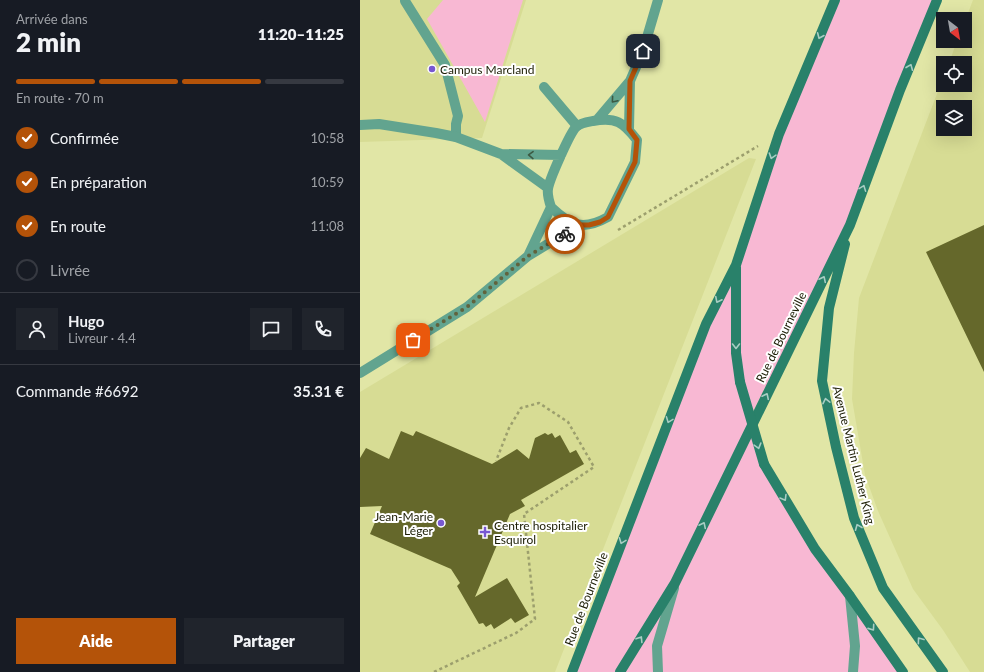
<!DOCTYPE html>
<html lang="fr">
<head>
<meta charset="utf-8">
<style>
  :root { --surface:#171b24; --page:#20242c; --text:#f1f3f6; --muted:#9ea1a6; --line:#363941; --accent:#b45309 }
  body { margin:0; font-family:Lato,sans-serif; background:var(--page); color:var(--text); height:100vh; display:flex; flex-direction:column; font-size:15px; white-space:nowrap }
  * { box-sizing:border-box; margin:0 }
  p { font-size:13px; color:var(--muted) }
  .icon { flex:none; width:22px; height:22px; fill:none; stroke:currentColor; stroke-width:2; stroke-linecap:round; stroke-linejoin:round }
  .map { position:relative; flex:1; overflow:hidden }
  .sheet { display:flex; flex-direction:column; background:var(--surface); width:360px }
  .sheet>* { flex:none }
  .needle { width:26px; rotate:149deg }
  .controls { position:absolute; left:576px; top:12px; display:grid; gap:8px }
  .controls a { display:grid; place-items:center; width:36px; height:36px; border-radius:0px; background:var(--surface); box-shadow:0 4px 16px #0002; font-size:20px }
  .pin { position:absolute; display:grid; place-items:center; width:34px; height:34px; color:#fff; margin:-17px; border-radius:8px; box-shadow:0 2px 6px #0006 }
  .courier { position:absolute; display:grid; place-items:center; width:40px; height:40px; margin:-20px; border:3px solid #b45309; border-radius:50%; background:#fff; color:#222; box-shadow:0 1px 5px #0007 }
  .headline em { font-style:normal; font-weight:800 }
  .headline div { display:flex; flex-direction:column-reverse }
  .headline { display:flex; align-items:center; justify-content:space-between; height:68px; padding:0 16px }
  h1 { font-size:26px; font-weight:800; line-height:30px }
  .bar { display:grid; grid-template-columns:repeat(4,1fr); gap:6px 4px; align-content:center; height:48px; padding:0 16px }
  .bar i { height:5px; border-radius:3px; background:var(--line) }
  .bar .active { background:var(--accent) }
  .bar p { grid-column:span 4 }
  .line { display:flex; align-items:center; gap:10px; padding:0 16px; border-top:1px solid var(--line) }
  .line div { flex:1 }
  .round { display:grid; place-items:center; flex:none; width:42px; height:42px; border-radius:0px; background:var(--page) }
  ol { padding:0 16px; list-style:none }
  li { display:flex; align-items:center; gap:12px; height:44px }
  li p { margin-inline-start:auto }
  li .icon { padding:4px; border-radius:50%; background:var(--accent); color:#fff; stroke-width:4 }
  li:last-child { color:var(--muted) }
  li i { width:22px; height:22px; border:2px solid var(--line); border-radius:50% }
  .cta { display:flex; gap:8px; margin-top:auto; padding:8px 16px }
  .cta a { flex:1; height:46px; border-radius:0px; background:var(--accent); color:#fff; font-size:16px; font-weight:800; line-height:46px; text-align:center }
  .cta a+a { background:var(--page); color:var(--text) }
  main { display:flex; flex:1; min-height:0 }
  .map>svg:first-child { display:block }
  .built { fill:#d7dc94; fill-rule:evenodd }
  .green { fill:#f8b8d3 }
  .building { fill:#65682b }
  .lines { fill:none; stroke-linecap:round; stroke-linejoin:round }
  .path { stroke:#9c9f6d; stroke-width:2.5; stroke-dasharray:3 3; stroke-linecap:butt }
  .service { stroke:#62a48f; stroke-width:10 }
  .minor { stroke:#62a48f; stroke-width:10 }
  .secondary { stroke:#29816a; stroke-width:10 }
  .secondary-bridge { stroke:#29816a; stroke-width:10 }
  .oneway { stroke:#a9cdc3 }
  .oneway2 { stroke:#3c5a43 }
  .done { stroke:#61633d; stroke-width:4; stroke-dasharray:0 7.2 }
  .route { stroke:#b45309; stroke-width:5 }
  .poi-dot { fill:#7858d1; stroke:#fff; stroke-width:1.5 }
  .labels { text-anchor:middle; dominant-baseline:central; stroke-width:4; stroke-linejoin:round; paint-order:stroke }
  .poi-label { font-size:12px; fill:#1c1d04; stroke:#fff; text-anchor:start }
  .street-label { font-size:12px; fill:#1c1d04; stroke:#fff }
</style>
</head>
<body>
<main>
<section class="sheet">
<div class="headline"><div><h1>2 min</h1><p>Arrivée dans</p></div><em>11:20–11:25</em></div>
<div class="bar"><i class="active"></i><i class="active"></i><i class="active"></i><i></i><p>En route · 70 m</p></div>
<ol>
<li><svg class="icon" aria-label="check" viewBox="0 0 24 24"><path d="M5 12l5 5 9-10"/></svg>Confirmée<p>10:58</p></li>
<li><svg class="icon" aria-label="check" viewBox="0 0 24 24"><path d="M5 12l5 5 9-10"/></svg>En préparation<p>10:59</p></li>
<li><svg class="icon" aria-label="check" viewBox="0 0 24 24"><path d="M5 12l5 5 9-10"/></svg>En route<p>11:08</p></li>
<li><i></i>Livrée</li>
</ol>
<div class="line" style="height:72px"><a class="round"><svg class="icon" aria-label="person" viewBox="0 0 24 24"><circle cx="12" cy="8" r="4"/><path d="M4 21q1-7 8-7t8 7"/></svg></a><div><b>Hugo</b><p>Livreur · 4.4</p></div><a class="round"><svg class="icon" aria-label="chat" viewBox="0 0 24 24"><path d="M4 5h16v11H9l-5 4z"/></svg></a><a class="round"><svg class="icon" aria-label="phone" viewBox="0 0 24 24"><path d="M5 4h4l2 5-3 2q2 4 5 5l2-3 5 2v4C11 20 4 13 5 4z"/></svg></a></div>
<div class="line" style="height:52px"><div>Commande #6692</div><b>35.31 €</b></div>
<div class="cta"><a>Aide</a><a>Partager</a></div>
</section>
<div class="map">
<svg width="624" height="672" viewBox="0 0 624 672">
  <rect width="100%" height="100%" fill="#e1e6a6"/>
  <path class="built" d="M0,0H166L122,138L0,142Z
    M613,0H624V672H610L583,630L553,589L518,511L505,475L492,399L494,353L499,298L583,78V85H605V63H589L597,41H605V21ZM583,107H605V129H583Z
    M389,158L396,159L195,672H0V392Z"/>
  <path class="green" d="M83,0H163L125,122L67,19Z
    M475,0H577L490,225L388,421L404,464L543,672H212L346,324L376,265L419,134Z"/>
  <path class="building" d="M624,225V372L566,252Z
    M41,431L53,436L56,431L132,464L157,449L169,459L175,438L185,433L188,435L192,433L195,438L200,435L210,453L216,450L224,464L161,500L165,506L150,514L115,597L147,578L169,615L155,623L151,618L134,629L131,624L126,627L123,623L119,624L97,586L100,583L91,569L10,534L22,506L0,507V458L6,448L29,459Z"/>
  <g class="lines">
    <path class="path" d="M258,230L398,146
      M74,672L156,633L175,619L164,514L234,467L208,422L179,403L161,408L149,428L136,461"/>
    <path class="service" d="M45,1L85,65L98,116L96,124V137
      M184,87L217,126"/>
    <path class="minor" d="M237,120L270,81L283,51L298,0
      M0,125L19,124L76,133L96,137L141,154L188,188
      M269,129L270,81
      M141,154L201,155
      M168,256L191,207C189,201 187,195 188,189C189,180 210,133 216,127C220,123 227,122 233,121C256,117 263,122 277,140L275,162L248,217C223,231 211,226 191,207
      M0,373L107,307L168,256L219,225
      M490,596L495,646L493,672
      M298,672L297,646L314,588"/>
    <path class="secondary" d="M485,244L469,308L462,381L476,447L494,518L523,588L583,672
      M376,267V353L380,382
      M404,464L455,549L490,596L543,672
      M212,672L346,324L376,265L419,134L475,0
      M260,672L315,583L490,225L540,90L577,0"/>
    <path class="secondary-bridge" d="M380,382L404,464"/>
  </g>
  <defs><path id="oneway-chevron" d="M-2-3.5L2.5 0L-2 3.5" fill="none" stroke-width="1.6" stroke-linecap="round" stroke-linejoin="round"/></defs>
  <g class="oneway">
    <use href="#oneway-chevron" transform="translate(460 36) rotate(113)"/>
    <use href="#oneway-chevron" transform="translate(550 67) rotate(-68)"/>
    <use href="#oneway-chevron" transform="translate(412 156) rotate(108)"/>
    <use href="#oneway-chevron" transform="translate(503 188) rotate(-69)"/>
    <use href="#oneway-chevron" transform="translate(463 279) rotate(-64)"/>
    <use href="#oneway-chevron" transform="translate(358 300) rotate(117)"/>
    <use href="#oneway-chevron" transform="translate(376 346) rotate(90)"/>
    <use href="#oneway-chevron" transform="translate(406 396) rotate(-64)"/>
    <use href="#oneway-chevron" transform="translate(466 401) rotate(-102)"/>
    <use href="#oneway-chevron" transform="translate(309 420) rotate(111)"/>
    <use href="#oneway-chevron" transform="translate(398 446) rotate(74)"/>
    <use href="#oneway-chevron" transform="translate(424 498) rotate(59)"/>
    <use href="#oneway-chevron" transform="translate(343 525) rotate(-64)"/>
    <use href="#oneway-chevron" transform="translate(498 527) rotate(-112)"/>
    <use href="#oneway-chevron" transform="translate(262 541) rotate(111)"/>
    <use href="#oneway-chevron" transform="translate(512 628) rotate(55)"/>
    <use href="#oneway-chevron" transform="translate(280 639) rotate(-58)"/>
    <use href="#oneway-chevron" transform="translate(560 640) rotate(-126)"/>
  </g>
  <g class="oneway2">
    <use href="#oneway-chevron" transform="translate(254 100) rotate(130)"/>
    <use href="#oneway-chevron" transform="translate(171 155) rotate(-179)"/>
  </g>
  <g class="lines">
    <path class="done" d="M53,340L107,307L168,256L205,234"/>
    <path class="route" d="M205,234L220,225H229L240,222L248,217L275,162L277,140L269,129L270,81L283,51"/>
  </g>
  <g class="poi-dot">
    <circle cx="72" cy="69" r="4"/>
    <circle cx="81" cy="523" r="4"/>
    <path d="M123 526h4v4h4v4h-4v4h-4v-4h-4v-4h4z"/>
  </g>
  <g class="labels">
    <g class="poi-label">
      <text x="80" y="69">Campus Marcland</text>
      <text x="73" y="516" text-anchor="end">Jean-Marie<tspan x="73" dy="14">Léger</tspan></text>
      <text x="134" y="525">Centre hospitalier<tspan x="134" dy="14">Esquirol</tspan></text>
    </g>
    <g class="street-label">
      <text transform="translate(421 337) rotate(-64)">Rue de Bourneville</text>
      <text transform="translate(494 455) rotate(76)">Avenue Martin Luther King</text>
      <text transform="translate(226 599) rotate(-69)">Rue de Bourneville</text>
    </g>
  </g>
</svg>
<div class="controls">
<a><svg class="needle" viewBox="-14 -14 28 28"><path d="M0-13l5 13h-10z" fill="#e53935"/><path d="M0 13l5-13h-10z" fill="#9ea1a6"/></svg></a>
<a><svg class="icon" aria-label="locate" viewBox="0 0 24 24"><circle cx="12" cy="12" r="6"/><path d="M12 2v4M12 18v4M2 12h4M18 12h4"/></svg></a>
<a><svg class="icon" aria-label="layers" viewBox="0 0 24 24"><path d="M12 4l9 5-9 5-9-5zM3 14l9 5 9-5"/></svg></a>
</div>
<div class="pin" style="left:53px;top:340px;background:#ea580c"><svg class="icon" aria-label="bag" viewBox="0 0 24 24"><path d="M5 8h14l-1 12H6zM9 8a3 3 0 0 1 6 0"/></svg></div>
<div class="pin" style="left:283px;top:51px;background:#1f2937"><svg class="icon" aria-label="home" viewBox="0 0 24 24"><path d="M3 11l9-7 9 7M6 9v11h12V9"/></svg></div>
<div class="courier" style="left:205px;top:234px"><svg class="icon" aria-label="bike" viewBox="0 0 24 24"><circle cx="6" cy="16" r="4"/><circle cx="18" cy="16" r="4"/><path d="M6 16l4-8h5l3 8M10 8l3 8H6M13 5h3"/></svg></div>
</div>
</main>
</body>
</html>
